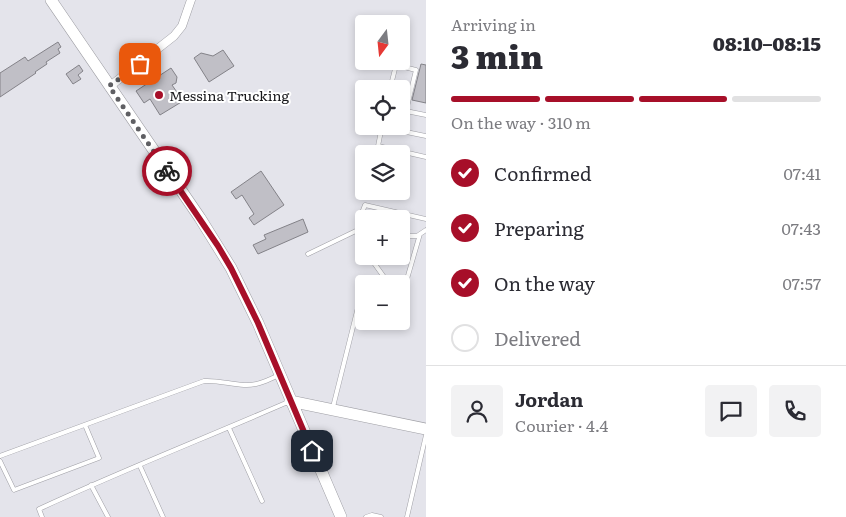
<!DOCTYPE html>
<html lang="en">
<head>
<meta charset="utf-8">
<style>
  :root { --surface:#fff; --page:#f2f2f3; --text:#2b2b33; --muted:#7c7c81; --line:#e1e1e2; --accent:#a70f29 }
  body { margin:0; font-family:Literata,serif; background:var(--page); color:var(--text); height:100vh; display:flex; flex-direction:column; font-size:19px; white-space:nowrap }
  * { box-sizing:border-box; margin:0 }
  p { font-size:16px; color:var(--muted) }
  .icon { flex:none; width:28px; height:28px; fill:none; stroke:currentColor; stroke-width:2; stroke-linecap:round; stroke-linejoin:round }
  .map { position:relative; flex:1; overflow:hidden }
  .drawer { display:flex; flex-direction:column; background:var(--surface); width:420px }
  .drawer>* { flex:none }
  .needle { width:32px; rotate:195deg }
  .fabs { position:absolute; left:355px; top:15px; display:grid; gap:10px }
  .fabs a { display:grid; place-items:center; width:55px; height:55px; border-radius:5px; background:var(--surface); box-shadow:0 2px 8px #0003; font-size:25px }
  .pin { position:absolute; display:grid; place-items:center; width:42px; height:42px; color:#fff; margin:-21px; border-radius:10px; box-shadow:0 2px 8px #0006 }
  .courier { position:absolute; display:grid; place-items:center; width:50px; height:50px; margin:-25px; border:4px solid #a70f29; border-radius:50%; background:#fff; color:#222; box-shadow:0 1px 6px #0007 }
  .headline em { font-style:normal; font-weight:800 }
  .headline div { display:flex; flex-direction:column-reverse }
  .headline { display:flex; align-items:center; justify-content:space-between; height:85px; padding:0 25px }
  h1 { font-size:32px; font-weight:800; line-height:38px }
  .bar { display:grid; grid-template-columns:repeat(4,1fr); gap:8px 5px; align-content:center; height:60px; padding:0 25px }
  .bar i { height:6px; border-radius:4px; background:var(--line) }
  .bar .current { background:var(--accent) }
  .bar p { grid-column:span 4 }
  .line { display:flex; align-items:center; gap:12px; padding:0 25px; border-top:1px solid var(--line) }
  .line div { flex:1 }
  .round { display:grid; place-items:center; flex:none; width:52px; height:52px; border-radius:5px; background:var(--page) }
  ol { padding:0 25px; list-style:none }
  li { display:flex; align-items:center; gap:15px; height:55px }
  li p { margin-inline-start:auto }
  li .icon { padding:5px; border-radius:50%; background:var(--accent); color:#fff; stroke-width:4 }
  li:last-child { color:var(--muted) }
  li i { width:28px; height:28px; border:2px solid var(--line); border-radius:50% }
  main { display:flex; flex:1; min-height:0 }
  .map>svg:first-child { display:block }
  .building { fill:#c0bfc6; stroke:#838288 }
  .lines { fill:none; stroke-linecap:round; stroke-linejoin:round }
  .lane-casing { stroke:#9f9fa5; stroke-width:5 }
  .street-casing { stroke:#9f9fa5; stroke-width:9 }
  .secondary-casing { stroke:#9f9fa5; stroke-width:12 }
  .lane { stroke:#fff; stroke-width:4 }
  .street { stroke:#fff; stroke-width:8 }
  .secondary { stroke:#fff; stroke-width:11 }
  .done { stroke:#5f5f63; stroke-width:5; stroke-dasharray:0 9 }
  .route { stroke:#a70f29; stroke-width:6 }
  .poi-dot { fill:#a70f29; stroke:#fff; stroke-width:2 }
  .labels { text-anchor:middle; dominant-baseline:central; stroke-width:4; stroke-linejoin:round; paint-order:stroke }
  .poi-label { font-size:14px; fill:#17171a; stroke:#fff; text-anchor:start }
</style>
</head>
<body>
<main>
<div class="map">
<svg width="426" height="517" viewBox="0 0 426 517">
  <rect width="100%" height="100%" fill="#e4e4eb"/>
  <path class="building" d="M58,42L61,47L58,49L60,53L46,62L47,64L35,72L36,73L0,97V73L25,57L28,61Z
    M223,50L234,66L209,82L194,58L201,53L213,56Z
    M421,64L426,65V103L412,100Z
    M79,65L83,71L78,75L81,79L73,84L66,74Z
    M171,68L177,77L176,83L172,85L183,101L160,115L150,99L144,103L136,91Z
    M261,171L284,205L254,225L249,218L254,214L242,195L236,199L231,192Z
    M303,219L308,232L258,254L253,245L266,239L264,235Z"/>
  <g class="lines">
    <g class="lane-casing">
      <path id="lane" d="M390,89L396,65L416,70L406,111
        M401,110L426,115
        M382,126L378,146L426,157
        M382,127L426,136
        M364,229L358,223L365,205L426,219
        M401,236H417L426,230
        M308,254L362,228L364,243
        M369,256L389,284
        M401,284L407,279L420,234
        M333,407L358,307
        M229,428L262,501
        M0,456L204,381C217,380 230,384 244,385C257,386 268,380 279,375
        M0,461L14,490L99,458L85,425
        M140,466L163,517
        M91,485L108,517
        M42,517L39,509C121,471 205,438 288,402
        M366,517L372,515L381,517
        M407,517L426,435"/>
    </g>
    <g class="street-casing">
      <path id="street" d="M109,87L174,36L182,26L191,0"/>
    </g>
    <g class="secondary-casing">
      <path id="secondary" d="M51,0L200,218L231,268L258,323L341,517
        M290,401L426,429"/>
    </g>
    <use href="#lane" class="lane"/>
    <use href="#street" class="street"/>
    <use href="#secondary" class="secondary"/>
  </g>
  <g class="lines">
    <path class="done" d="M140,64L109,86L167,171"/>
    <path class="route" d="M167,171L218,246L231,268L258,323L312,451"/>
  </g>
  <circle class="poi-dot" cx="159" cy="95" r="5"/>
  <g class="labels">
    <g class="poi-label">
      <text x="169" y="95">Messina Trucking</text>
    </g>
  </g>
</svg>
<div class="fabs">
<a><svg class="needle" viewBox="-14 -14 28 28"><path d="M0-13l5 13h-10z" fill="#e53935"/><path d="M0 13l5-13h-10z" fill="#7c7c81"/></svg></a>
<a><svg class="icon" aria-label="locate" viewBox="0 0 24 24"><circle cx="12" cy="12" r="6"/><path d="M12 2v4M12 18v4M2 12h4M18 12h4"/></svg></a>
<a><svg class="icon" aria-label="layers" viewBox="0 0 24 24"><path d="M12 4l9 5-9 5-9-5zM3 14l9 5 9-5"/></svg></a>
<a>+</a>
<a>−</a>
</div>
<div class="pin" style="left:140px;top:64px;background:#ea580c"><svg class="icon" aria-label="bag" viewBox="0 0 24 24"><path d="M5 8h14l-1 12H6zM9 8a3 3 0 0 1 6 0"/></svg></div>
<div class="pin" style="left:312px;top:451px;background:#1f2937"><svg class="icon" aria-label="home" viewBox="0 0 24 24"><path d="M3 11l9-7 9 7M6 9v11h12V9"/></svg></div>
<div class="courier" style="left:167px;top:171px"><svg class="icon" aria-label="bike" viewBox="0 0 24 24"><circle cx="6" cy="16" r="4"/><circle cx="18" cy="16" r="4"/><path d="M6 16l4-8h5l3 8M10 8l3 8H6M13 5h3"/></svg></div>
</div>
<section class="drawer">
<div class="headline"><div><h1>3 min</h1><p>Arriving in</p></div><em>08:10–08:15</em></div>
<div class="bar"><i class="current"></i><i class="current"></i><i class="current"></i><i></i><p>On the way · 310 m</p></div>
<ol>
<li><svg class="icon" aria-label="check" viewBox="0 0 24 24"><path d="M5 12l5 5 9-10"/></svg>Confirmed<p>07:41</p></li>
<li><svg class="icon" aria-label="check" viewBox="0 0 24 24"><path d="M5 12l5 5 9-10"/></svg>Preparing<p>07:43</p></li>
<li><svg class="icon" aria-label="check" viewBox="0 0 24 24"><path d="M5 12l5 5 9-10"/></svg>On the way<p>07:57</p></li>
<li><i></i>Delivered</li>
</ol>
<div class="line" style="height:90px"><a class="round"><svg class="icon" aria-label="person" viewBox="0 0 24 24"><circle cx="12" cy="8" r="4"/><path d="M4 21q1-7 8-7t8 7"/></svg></a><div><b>Jordan</b><p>Courier · 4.4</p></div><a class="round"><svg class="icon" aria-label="chat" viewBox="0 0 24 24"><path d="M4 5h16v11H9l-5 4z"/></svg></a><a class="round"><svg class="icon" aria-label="phone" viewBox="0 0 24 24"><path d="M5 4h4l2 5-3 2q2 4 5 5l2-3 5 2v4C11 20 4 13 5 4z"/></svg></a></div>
</section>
</main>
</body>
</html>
